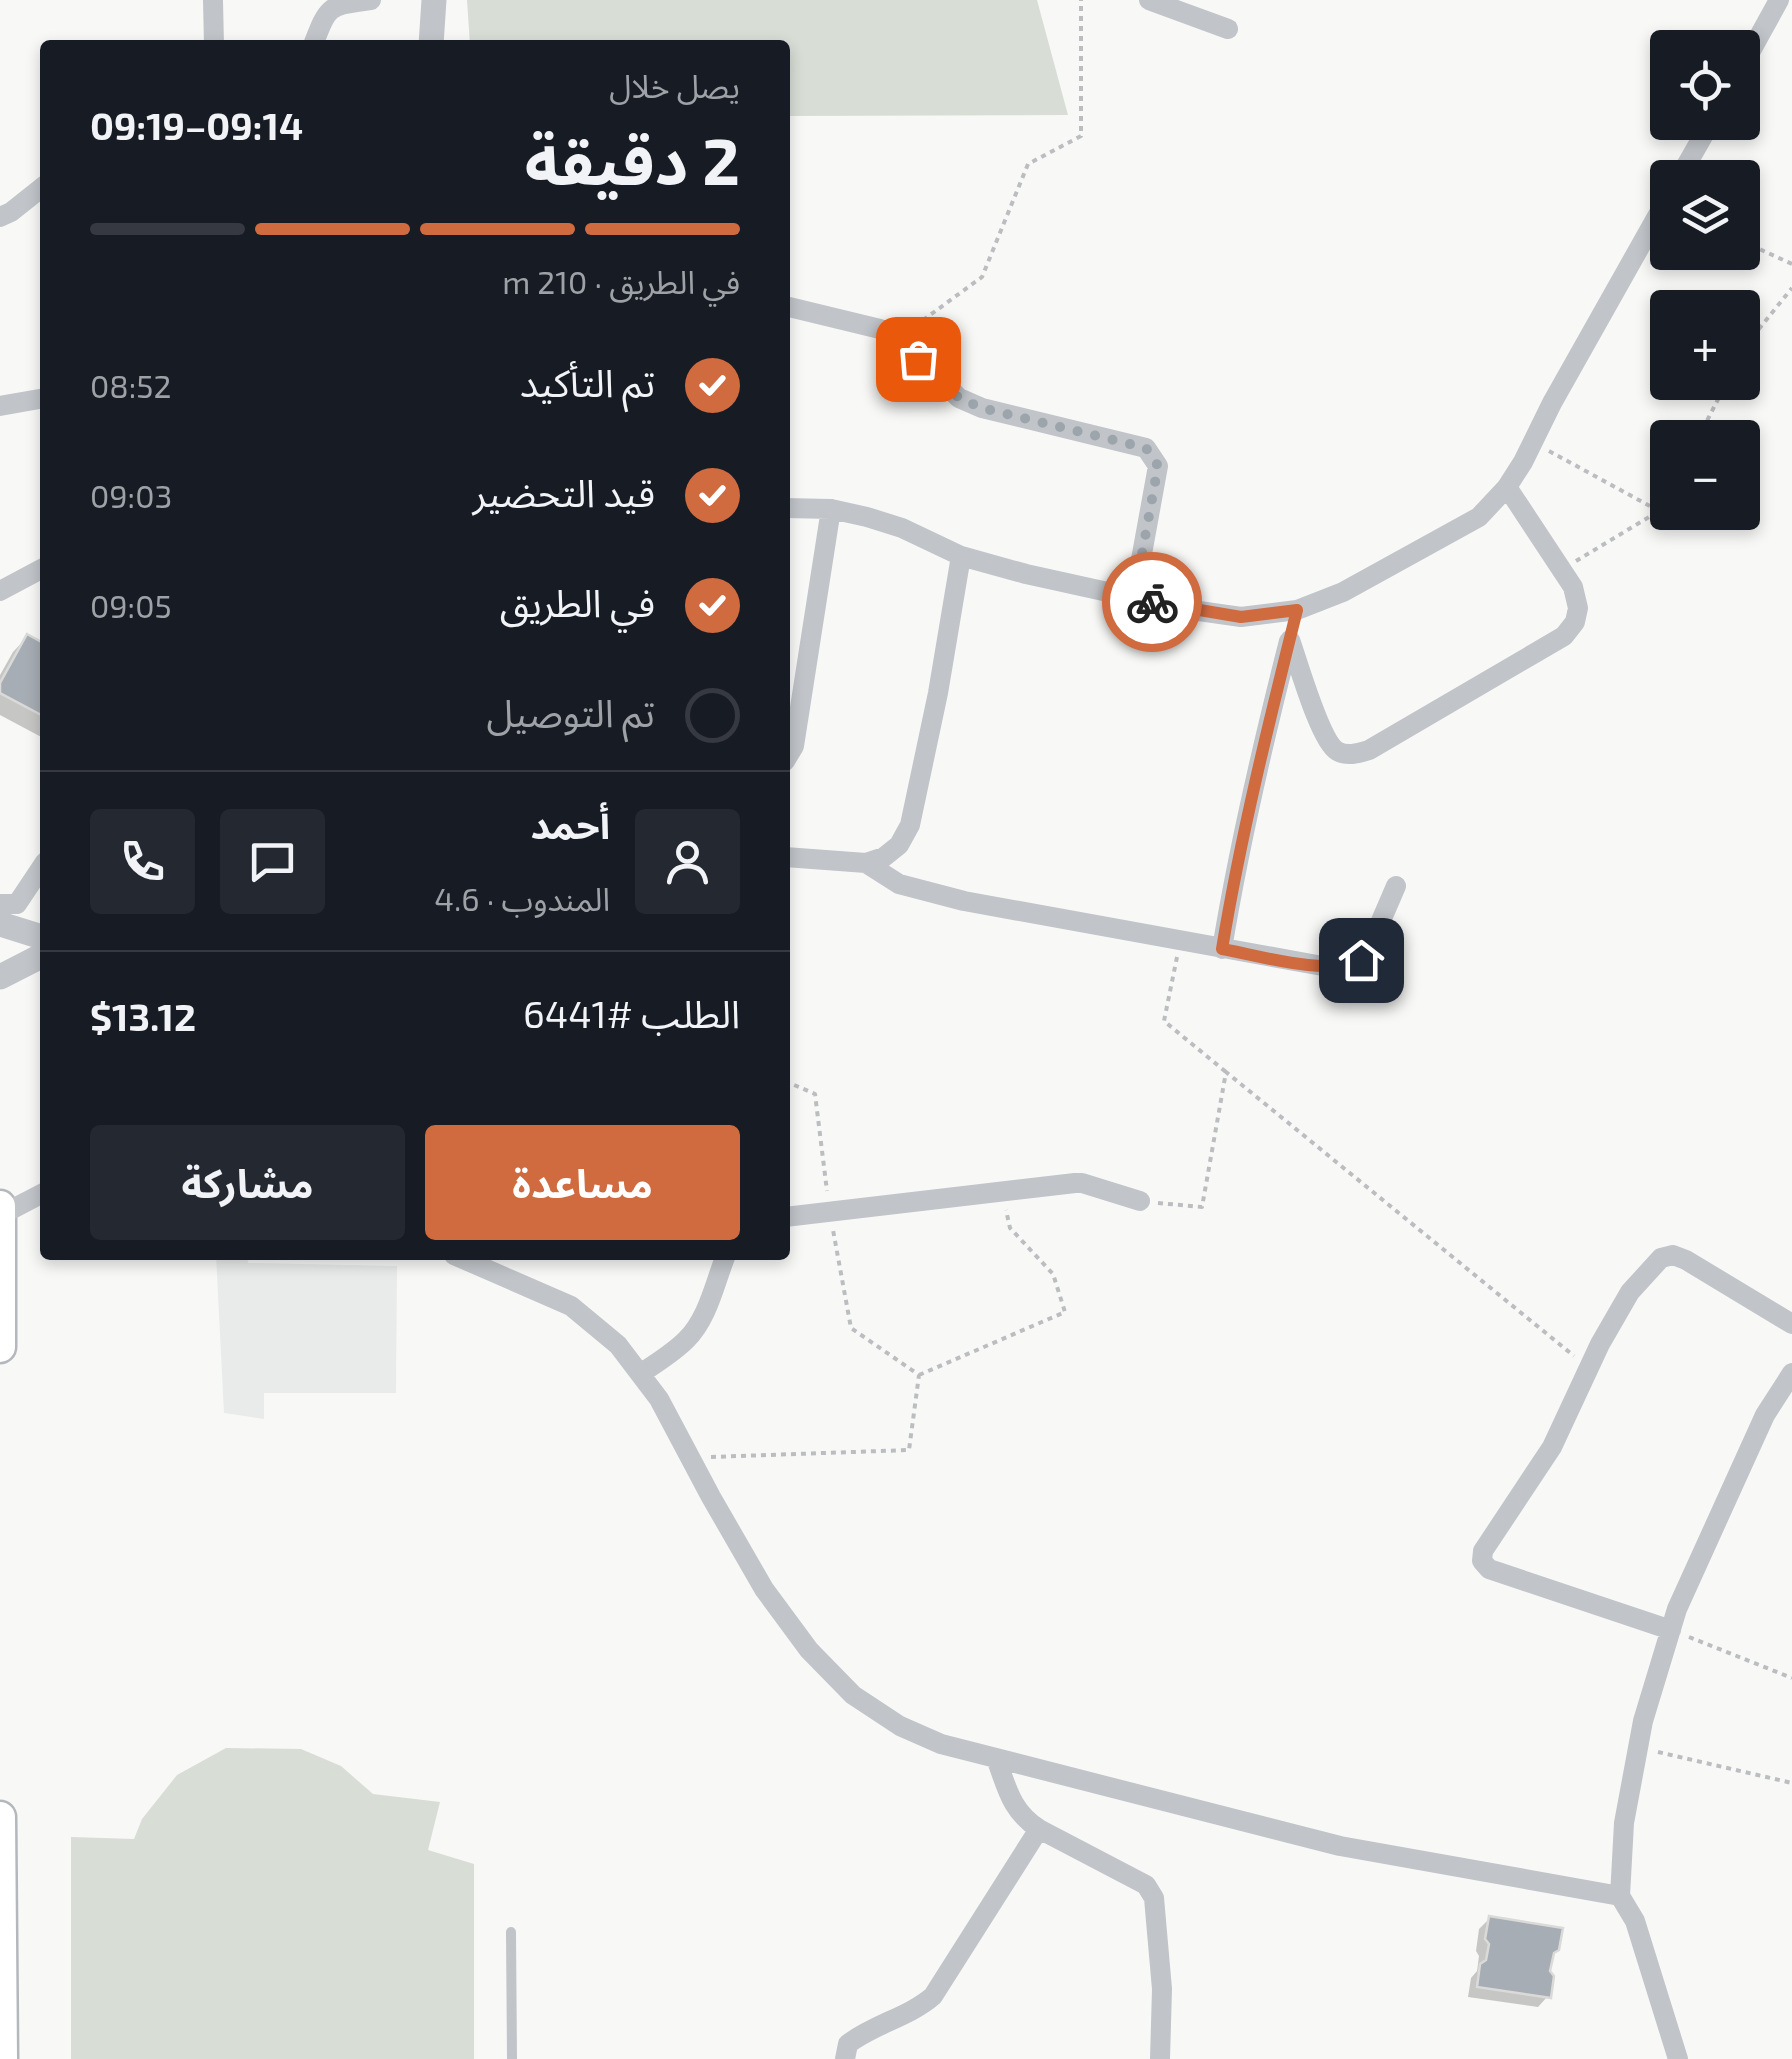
<!DOCTYPE html>
<html lang="ar">
<head>
<meta charset="utf-8">
<style>
  :root { --surface:#171b24; --page:#242831; --text:#f1f3f6; --muted:#9ea1a6; --line:#363941; --accent:#d06a3f }
  body { margin:0; font-family:"Exo 2","Noto Sans Arabic",sans-serif; background:var(--page); color:var(--text); direction:rtl; height:100vh; display:flex; flex-direction:column; font-size:38px; white-space:nowrap }
  * { box-sizing:border-box; margin:0 }
  p { font-size:32px; color:var(--muted) }
  .icon { flex:none; width:55px; height:55px; fill:none; stroke:currentColor; stroke-width:2; stroke-linecap:round; stroke-linejoin:round }
  .map { position:relative; flex:1; overflow:hidden; direction:ltr }
  .sheet { position:absolute; left:40px; top:40px; width:750px; height:1220px; display:flex; flex-direction:column; background:var(--surface); border-radius:10px; box-shadow:0 5px 15px #0003; direction:rtl }
  .sheet>* { flex:none }
  .tools { position:absolute; left:1650px; top:30px; display:grid; gap:20px }
  .tools a { display:grid; place-items:center; width:110px; height:110px; border-radius:10px; background:var(--surface); box-shadow:0 5px 15px #0003; font-size:50px }
  .pin { position:absolute; display:grid; place-items:center; width:85px; height:85px; color:#fff; margin:-42px; border-radius:20px; box-shadow:0 5px 15px #0006 }
  .courier { position:absolute; display:grid; place-items:center; width:100px; height:100px; margin:-50px; border:8px solid #d06a3f; border-radius:50%; background:#fff; color:#222; box-shadow:0 2px 12px #0007 }
  .summary em { font-style:normal; font-weight:700 }
  .summary div { display:flex; flex-direction:column-reverse }
  .summary { display:flex; align-items:center; justify-content:space-between; height:170px; padding:0 50px }
  h1 { font-size:65px; font-weight:700; line-height:75px }
  .bar { display:grid; grid-template-columns:repeat(4,1fr); gap:15px 10px; align-content:center; height:120px; padding:0 50px }
  .bar i { height:12px; border-radius:8px; background:var(--line) }
  .bar .current { background:var(--accent) }
  .bar p { grid-column:span 4 }
  .line { display:flex; align-items:center; gap:25px; padding:0 50px; border-top:2px solid var(--line) }
  .line div { flex:1 }
  .round { display:grid; place-items:center; flex:none; width:105px; height:105px; border-radius:10px; background:var(--page) }
  ol { padding:0 50px; list-style:none }
  li { display:flex; align-items:center; gap:30px; height:110px }
  li p { margin-inline-start:auto }
  li .icon { padding:10px; border-radius:50%; background:var(--accent); color:#fff; stroke-width:4 }
  li:last-child { color:var(--muted) }
  li i { width:55px; height:55px; border:5px solid var(--line); border-radius:50% }
  .cta { display:flex; gap:20px; margin-top:auto; padding:20px 50px }
  .cta a { flex:1; height:115px; border-radius:10px; background:var(--accent); color:#fff; font-size:40px; font-weight:700; line-height:115px; text-align:center }
  .cta a+a { background:var(--page); color:var(--text) }
  .map>svg:first-child { display:block }
  .built { fill:#e9eaea }
  .green { fill:#d8ddd6 }
  .shadow { fill:#0003 }
  .building { fill:#a7adb4; stroke:#dadad9; stroke-width:2.5 }
  .lines { fill:none; stroke-linecap:round; stroke-linejoin:round }
  .primary-casing { stroke:#b4b8bc; stroke-width:35 }
  .path { stroke:#bbbdc0; stroke-width:4; stroke-dasharray:5 5; stroke-linecap:butt }
  .service { stroke:#c1c4c8; stroke-width:10 }
  .minor { stroke:#c1c4c8; stroke-width:20 }
  .tertiary { stroke:#c1c4c8; stroke-width:25 }
  .primary { stroke:#fff; stroke-width:30 }
  .done { stroke:#9ca4ac; stroke-width:10; stroke-dasharray:0 18 }
  .route { stroke:#d06a3f; stroke-width:12 }
</style>
</head>
<body>
<div class="map">
<svg width="1792" height="2059" viewBox="0 0 1792 2059">
  <rect width="100%" height="100%" fill="#f8f9f7"/>
  <path class="built" d="M216,1255H247L248,1263L397,1266L396,1393H264V1419L224,1413Z"/>
  <path class="green" d="M467,0H1037L1068,115L785,116V45H470Z
    M226,1748L301,1749L341,1766L373,1794L440,1802L428,1850L474,1864V2059H71V1837L134,1839L142,1819L177,1775Z"/>
  <path class="shadow" d="M27,637L45,647V739L0,715V675L13,652Z
    M1490,1918L1551,1955L1548,1971V1996L1538,2007L1468,1997L1471,1978L1477,1971L1479,1956L1476,1951L1479,1929Z"/>
  <path class="building" d="M27,634L45,644V717L0,693V683Z
    M1489,1916L1563,1928L1559,1950L1554,1953L1550,1971L1554,1976L1551,1998L1477,1987L1480,1964L1486,1960L1489,1944L1485,1939Z"/>
  <g class="lines">
    <g class="primary-casing">
      <path id="primary" d="M0,1206V1347
        M0,1817L2,2059"/>
    </g>
    <path class="path" d="M1742,241L1792,264
      M915,326L982,277L1028,164L1081,136V0
      M1742,354L1750,340L1792,288
      M1698,438L1727,382
      M1549,451L1659,511
      M1576,561L1659,511L1668,494
      M1177,957L1164,1021L1226,1072
      M785,1081L815,1094L827,1191
      M1158,1203L1202,1207L1226,1072L1574,1356
      M919,1375L1065,1312L1053,1274L1010,1228L1006,1210
      M711,1457L909,1450L919,1375L851,1328L833,1230
      M1689,1637L1792,1678
      M1658,1752L1792,1783"/>
    <path class="service" d="M511,1932L512,2059"/>
    <path class="minor" d="M213,0L214,45
      M1149,0L1228,29
      M313,45C329,4 328,6 371,0
      M1742,67L1779,0
      M1679,178L1711,122
      M0,217L11,212L45,185
      M785,306L880,329L898,339L959,398L982,408L1146,448L1158,466L1134,598
      M0,406L45,398
      M785,508L831,509L867,517L902,528L961,556L1026,574L1185,609L1241,617L1297,610L1343,592L1479,517L1507,487L1523,462L1552,403L1668,197
      M0,591L45,567
      M1290,640C1298,662 1320,741 1337,751C1347,757 1359,753 1369,750L1564,636L1575,622L1578,608L1573,587L1507,487
      M785,761L794,746L831,509
      M785,857L866,863L884,857L899,845L910,825L938,693L961,556
      M866,863L899,884L964,901L1328,967C1345,965 1358,965 1368,951L1396,886
      M0,904H17L45,862
      M1222,949C1239,845 1263,743 1289,641
      M1,1215L45,1192
      M785,1217L1075,1183H1082L1140,1201
      M454,1255L571,1306L618,1345L659,1399L711,1497L764,1589L809,1650L853,1695L900,1726L941,1744L1340,1846L1620,1896
      M642,1373C656,1363 673,1353 686,1340C708,1319 715,1282 726,1255
      M1671,1630L1489,1569L1482,1561L1483,1551L1552,1447L1600,1344L1630,1292L1661,1258L1673,1255L1686,1260L1792,1324
      M996,1758C1007,1788 1011,1811 1039,1829L1146,1885L1154,1898L1162,1989L1160,2059
      M845,2059L848,2044C874,2024 909,2017 933,1996L1039,1829
      M1678,2059L1635,1921L1620,1896L1624,1823L1643,1721L1677,1609L1765,1415L1792,1373"/>
    <path class="tertiary" d="M431,45L434,0
      M0,924L45,938
      M0,977L45,954"/>
    <use href="#primary" class="primary"/>
  </g>
  <g class="lines">
    <path class="done" d="M918,359L959,398L982,408L1146,448L1158,466L1134,598L1152,602"/>
    <path class="route" d="M1152,602L1241,617L1297,610C1269,722 1241,834 1222,949C1261,956 1325,976 1361,960"/>
  </g>
</svg>
<div class="tools">
<a><svg class="icon" aria-label="locate" viewBox="0 0 24 24"><circle cx="12" cy="12" r="6"/><path d="M12 2v4M12 18v4M2 12h4M18 12h4"/></svg></a>
<a><svg class="icon" aria-label="layers" viewBox="0 0 24 24"><path d="M12 4l9 5-9 5-9-5zM3 14l9 5 9-5"/></svg></a>
<a>+</a>
<a>−</a>
</div>
<div class="pin" style="left:918px;top:359px;background:#ea580c"><svg class="icon" aria-label="bag" viewBox="0 0 24 24"><path d="M5 8h14l-1 12H6zM9 8a3 3 0 0 1 6 0"/></svg></div>
<div class="pin" style="left:1361px;top:960px;background:#1f2937"><svg class="icon" aria-label="home" viewBox="0 0 24 24"><path d="M3 11l9-7 9 7M6 9v11h12V9"/></svg></div>
<div class="courier" style="left:1152px;top:602px"><svg class="icon" aria-label="bike" viewBox="0 0 24 24"><circle cx="6" cy="16" r="4"/><circle cx="18" cy="16" r="4"/><path d="M6 16l4-8h5l3 8M10 8l3 8H6M13 5h3"/></svg></div>
<section class="sheet">
<div class="summary"><div><h1>2 دقيقة</h1><p>يصل خلال</p></div><em>09:14–09:19</em></div>
<div class="bar"><i class="current"></i><i class="current"></i><i class="current"></i><i></i><p>في الطريق · 210 m</p></div>
<ol>
<li><svg class="icon" aria-label="check" viewBox="0 0 24 24"><path d="M5 12l5 5 9-10"/></svg>تم التأكيد<p>08:52</p></li>
<li><svg class="icon" aria-label="check" viewBox="0 0 24 24"><path d="M5 12l5 5 9-10"/></svg>قيد التحضير<p>09:03</p></li>
<li><svg class="icon" aria-label="check" viewBox="0 0 24 24"><path d="M5 12l5 5 9-10"/></svg>في الطريق<p>09:05</p></li>
<li><i></i>تم التوصيل</li>
</ol>
<div class="line" style="height:180px"><a class="round"><svg class="icon" aria-label="person" viewBox="0 0 24 24"><circle cx="12" cy="8" r="4"/><path d="M4 21q1-7 8-7t8 7"/></svg></a><div><b>أحمد</b><p>المندوب · 4.6</p></div><a class="round"><svg class="icon" aria-label="chat" viewBox="0 0 24 24"><path d="M4 5h16v11H9l-5 4z"/></svg></a><a class="round"><svg class="icon" aria-label="phone" viewBox="0 0 24 24"><path d="M5 4h4l2 5-3 2q2 4 5 5l2-3 5 2v4C11 20 4 13 5 4z"/></svg></a></div>
<div class="line" style="height:130px"><div>الطلب #6441</div><b>$13.12</b></div>
<div class="cta"><a>مساعدة</a><a>مشاركة</a></div>
</section>
</div>
</body>
</html>
